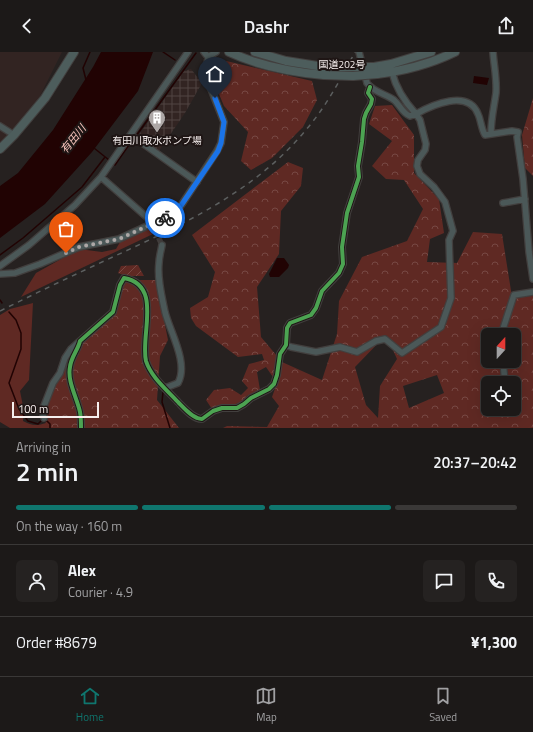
<!DOCTYPE html>
<html lang="en">
<head>
<meta charset="utf-8">
<style>
  :root { --surface:#1c1918; --page:#252221; --text:#f1f3f6; --muted:#a0a0a2; --line:#3a3837; --accent:#0f766e }
  body { margin:0; font-family:"Titillium Web","Noto Sans JP",sans-serif; background:var(--page); color:var(--text); height:100vh; display:flex; flex-direction:column; font-size:15px; white-space:nowrap }
  * { box-sizing:border-box; margin:0 }
  p { font-size:13px; color:var(--muted) }
  .icon { flex:none; width:22px; height:22px; fill:none; stroke:currentColor; stroke-width:2; stroke-linecap:round; stroke-linejoin:round }
  .map { position:relative; height:376px; overflow:hidden }
  .details { display:flex; flex-direction:column; background:var(--surface); flex:1 }
  .details>* { flex:none }
  .needle { width:26px; rotate:21deg }
  .controls { position:absolute; left:481px; top:276px; display:grid; gap:8px }
  .controls a { display:grid; place-items:center; width:40px; height:40px; border-radius:6px; background:var(--surface); box-shadow:0 4px 16px #0002,0 0 0 1px var(--line); font-size:20px }
  .scale { position:absolute; left:12px; bottom:10px; width:87px; box-sizing:border-box; padding-left:4px; border:2px solid #f6efee; border-top:0; font-size:11px; line-height:14px; white-space:nowrap; color:#f6efee; -webkit-text-stroke:3px #1f1615; paint-order:stroke }
  .pin { position:absolute; display:grid; place-items:center; width:34px; height:34px; color:#fff; margin:-41px -17px; border-radius:50% 50% 50% 0; rotate:-45deg; box-shadow:0 0 4px #0007 }
  .pin .icon { rotate:45deg }
  .courier { position:absolute; display:grid; place-items:center; width:40px; height:40px; margin:-20px; border:3px solid #1a73e8; border-radius:50%; background:#fff; color:#222; box-shadow:0 1px 5px #0007 }
  .headline em { font-style:normal; font-weight:600 }
  .headline div { display:flex; flex-direction:column-reverse }
  .headline { display:flex; align-items:center; justify-content:space-between; height:68px; padding:0 16px }
  h1 { font-size:26px; font-weight:600; line-height:30px }
  .bar { display:grid; grid-template-columns:repeat(4,1fr); gap:6px 4px; align-content:center; height:48px; padding:0 16px }
  .bar i { height:5px; border-radius:3px; background:var(--line) }
  .bar .active { background:var(--accent) }
  .bar p { grid-column:span 4 }
  .line { display:flex; align-items:center; gap:10px; padding:0 16px; border-top:1px solid var(--line) }
  .line div { flex:1 }
  .round { display:grid; place-items:center; flex:none; width:42px; height:42px; border-radius:6px; background:var(--page) }
  header { display:flex; justify-content:space-between; align-items:center; height:52px; padding:0 16px; background:var(--surface); font-size:18px; font-weight:600 }
  .menu { display:flex; justify-content:space-around; align-items:center; height:56px; border-top:1px solid var(--line); background:var(--surface); font-size:11px; color:var(--muted) }
  .menu a { display:grid; justify-items:center; gap:2px }
  .menu .active { color:var(--accent) }
  .map>svg:first-child { display:block }
  .built { fill:#322422 }
  .industrial { fill:url(#industrial-grid) }
  .grass { fill:#5f2923 }
  .forest { fill:url(#forest-crowns); fill-rule:evenodd }
  .garden { fill:url(#garden-furrows) }
  .water { fill:#210303 }
  .lines { fill:none; stroke-linecap:round; stroke-linejoin:round }
  .stream { stroke:#210303; stroke-width:1.5 }
  .minor-tunnel { stroke:#45403f; stroke-width:5.5; stroke-dasharray:5.5 3; stroke-linecap:butt }
  .minor-casing { stroke:#423f3e; stroke-width:8 }
  .highway-casing { stroke:#423f3e; stroke-width:10 }
  .minor { stroke:#4b5858; stroke-width:5.5 }
  .highway { stroke:#4d5d5c; stroke-width:8 }
  .rail { stroke:#5c5f5f; stroke-width:1.5; stroke-dasharray:5 5; stroke-linecap:butt }
  .highway-bridge-casing { stroke:#423f3e; stroke-width:10; stroke-linecap:butt }
  .highway-bridge { stroke:#4d5d5c; stroke-width:8 }
  .cycleway-casing { stroke:#1f1615; stroke-width:6 }
  .cycleway { stroke:#4ca352; stroke-width:4 }
  .done { stroke:#ada7a6; stroke-width:4; stroke-dasharray:0 7.2 }
  .route { stroke:#1a73e8; stroke-width:5 }
  .labels { text-anchor:middle; dominant-baseline:central; stroke-width:4; stroke-linejoin:round; paint-order:stroke }
  .street-label { font-size:10px; fill:#f6efee; stroke:#1f1615 }
  .poi-label { font-size:10px; fill:#f6efee; stroke:#1f1615 }
  .water-label { font-size:11px; font-style:italic; fill:#f7c3bb; stroke:#1f1615 }
</style>
</head>
<body>
<header><svg class="icon" aria-label="back" viewBox="0 0 24 24"><path d="M15 5l-7 7 7 7"/></svg>Dashr<svg class="icon" aria-label="share" viewBox="0 0 24 24"><path d="M12 15V3M7 8l5-5 5 5M5 13v7h14v-7"/></svg></header>
<div class="map">
<svg width="533" height="376" viewBox="0 0 533 376">
  <defs>
    <pattern id="industrial-grid" width="8" height="8" patternUnits="userSpaceOnUse"><rect width="8" height="8" fill="#322422"/><path d="M0 4h8M4 0v8" fill="none" stroke="#504442"/></pattern>
    <pattern id="forest-crowns" width="20" height="18" patternUnits="userSpaceOnUse"><rect width="20" height="18" fill="#5f2923"/><path d="M2 6a3 3 0 1 1 6 0M12 15a3 3 0 1 1 6 0" fill="none" stroke="#774843"/></pattern>
    <pattern id="garden-furrows" width="10" height="10" patternUnits="userSpaceOnUse"><rect width="10" height="10" fill="#5f2923"/><path d="M-1 1l2-2M0 10L10 0M9 11l2-2" fill="none" stroke="#774843"/></pattern>
  </defs>
  <rect width="100%" height="100%" fill="#262120"/>
  <path class="built" d="M0,0H62L40,44L7,84L0,90Z"/>
  <path class="industrial" d="M191,17L202,31L185,61L159,99L138,84L184,19Z"/>
  <path class="grass" d="M148,176L153,182L21,245L36,221L79,197L102,200L116,197L120,190Z
    M33,251L29,328L20,339L24,359L23,369C32,374 37,374 46,371V376H10L0,370V263L10,257Z"/>
  <path class="forest" d="M222,8L312,29L317,48L303,75L272,106L251,118L241,109L248,80L224,54L214,30V14Z
    M533,46V124L525,116L522,83Z
    M392,53L414,83V121L439,147L444,181L430,187L427,210L457,211L473,180L502,182L512,245L533,244V376H223L227,374L267,375L279,354L272,345L277,331L266,315L257,320L260,338L247,344L240,351L212,357L206,348L214,338L230,336L241,343L248,336L242,329L249,312L264,308L262,302L238,305L196,274L191,266L190,256L208,245L215,220L192,183L288,110L303,116L301,134L281,159L279,202L257,235L261,285L282,310L322,328L337,282L339,249L362,205L407,189L423,157L404,128L386,127L372,114L392,89L369,72L375,54ZM386,283L397,307L380,334L378,366L366,353L355,315ZM488,283H514V309H488ZM437,323L444,341L409,356L403,334ZM488,331H514V357H488Z
    M128,228H156L168,288L160,304L157,348L179,376H46L45,358L66,307L117,259L122,233Z"/>
  <path class="garden" d="M138,213L144,224H126L118,221L121,214Z"/>
  <path class="water" d="M101,0H153L138,39L92,100L45,152L0,186V134L18,121L53,78L93,15Z
    M474,24L489,26L487,33L473,31Z
    M277,206H284L289,213L288,216L279,225H270L269,222Z"/>
  <g class="lines">
    <path class="stream" d="M163,0L175,8
      M86,28L83,16L90,0
      M136,84L196,1
      M94,96L109,108
      M113,111L115,113L133,87
      M0,203L23,186L82,135L105,105
      M0,248L2,251
      M9,260L16,268L21,281V297L9,331L19,357L28,369L38,372L42,368L47,369L50,372V376
      M163,340L162,350L170,376"/>
    <path class="minor-tunnel" d="M155,178L162,193"/>
    <g class="minor-casing">
      <path id="minor" d="M208,5L216,0
        M392,20C396,37 405,50 416,62C432,53 468,37 478,62C481,68 481,76 485,83L512,79L518,80L517,85L523,127L529,200L533,227
        M0,74L14,83
        M491,81C491,67 494,55 496,41C497,27 494,14 493,0
        M131,83L197,130
        M101,125L150,168L155,178
        M503,151L525,147
        M162,193C161,199 159,205 159,211C157,227 162,245 165,260C170,280 189,311 178,331L165,336
        M0,214L29,193L75,153L101,125L188,0
        M0,222L15,221L40,212L79,195L119,187L173,162L178,158L217,99L221,91L224,70L209,32L207,13L208,5L204,0
        M501,283L514,243L533,240
        M286,293L291,295L316,300L340,295L357,300L376,289L385,287L402,301L441,275L451,246L449,188L453,179L445,150L434,135L420,122L417,114L418,108L425,98L426,92L420,68L416,62L410,64C402,61 400,53 394,48C386,42 373,40 367,31L359,0
        M503,309L505,331
        M44,366L42,359L53,331L60,321L65,306L71,297L80,289
        M81,376C81,371 81,365 80,360C77,346 67,329 70,315C71,305 78,298 80,289L113,260L120,233L124,226C163,233 140,283 146,309C151,325 167,338 178,350C184,356 193,367 202,367L213,359L222,356H237L244,352L251,346L269,337L274,332L277,323L280,302L286,293L287,276L290,271L311,263L316,256L322,239L339,221L343,212L342,195L347,161L359,125L358,114L362,90L364,67L366,61L371,52L372,47L368,41L370,35"/>
    </g>
    <g class="highway-casing">
      <path id="highway" d="M229,0C259,14 291,20 324,23
        M255,0L286,9L324,15
        M374,15L391,12L431,0
        M377,22C404,19 430,12 455,0
        M0,97L14,83L45,46L74,0"/>
    </g>
    <use href="#minor" class="minor"/>
    <use href="#highway" class="highway"/>
    <path class="rail" d="M0,259C38,240 76,222 115,204C184,172 255,139 305,79C326,55 340,28 355,0"/>
    <g class="highway-bridge-casing">
      <path id="highway-bridge" d="M324,15H374
        M324,23L353,24L377,22"/>
    </g>
    <use href="#highway-bridge" class="highway-bridge"/>
    <g class="cycleway-casing">
      <path id="cycleway" d="M81,376C81,371 81,365 80,360C77,346 67,329 70,315C71,305 78,298 80,289L113,260L120,233L124,226C163,233 140,283 146,309C151,325 167,338 178,350C184,356 193,367 202,367L213,359L222,356H237L244,352L251,346L269,337L274,332L277,323L280,302L286,293L287,276L290,271L311,263L316,256L322,239L339,221L343,212L342,195L347,161L359,125L358,114L362,90L364,67L366,61L371,52L372,47L368,41L370,35"/>
    </g>
    <use href="#cycleway" class="cycleway"/>
  </g>
  <g class="lines">
    <path class="done" d="M66,201L79,195L119,187L165,166"/>
    <path class="route" d="M165,166L178,158L218,99L221,91L224,70L215,46"/>
  </g>
  <defs>
    <g id="building-pin" transform="scale(0.9)"><path d="M0 17L-7.5 6A9.5 9.5 0 1 1 7.5 6Z" fill="#ada7a6" stroke="#1f1615"/><path d="M-4-6H4V6H1V3H-1V6H-4ZM-2.5-4.3h1.7v1.8h-1.7ZM.8-4.3h1.7v1.8H.8ZM-2.5-1h1.7V.8h-1.7ZM.8-1h1.7V.8H.8Z" fill="#fff"/></g>
  </defs>
  <g fill-rule="evenodd">
    <use href="#building-pin" x="157" y="66"/>
  </g>
  <g class="labels">
    <g class="street-label">
      <text x="342" y="12">国道202号</text>
    </g>
    <g class="poi-label">
      <text x="157" y="88">有田川取水ポンプ場</text>
    </g>
    <g class="water-label">
      <text transform="translate(73 87) rotate(-51)">有田川</text>
    </g>
  </g>
</svg>
<div class="controls">
<a><svg class="needle" viewBox="-14 -14 28 28"><path d="M0-13l5 13h-10z" fill="#e53935"/><path d="M0 13l5-13h-10z" fill="#a0a0a2"/></svg></a>
<a><svg class="icon" aria-label="locate" viewBox="0 0 24 24"><circle cx="12" cy="12" r="6"/><path d="M12 2v4M12 18v4M2 12h4M18 12h4"/></svg></a>
</div>
<div class="scale">100 m</div>
<div class="pin" style="left:66px;top:201px;background:#ea580c"><svg class="icon" aria-label="bag" viewBox="0 0 24 24"><path d="M5 8h14l-1 12H6zM9 8a3 3 0 0 1 6 0"/></svg></div>
<div class="pin" style="left:215px;top:46px;background:#1f2937"><svg class="icon" aria-label="home" viewBox="0 0 24 24"><path d="M3 11l9-7 9 7M6 9v11h12V9"/></svg></div>
<div class="courier" style="left:165px;top:166px"><svg class="icon" aria-label="bike" viewBox="0 0 24 24"><circle cx="6" cy="16" r="4"/><circle cx="18" cy="16" r="4"/><path d="M6 16l4-8h5l3 8M10 8l3 8H6M13 5h3"/></svg></div>
</div>
<section class="details">
<div class="headline"><div><h1>2 min</h1><p>Arriving in</p></div><em>20:37–20:42</em></div>
<div class="bar"><i class="active"></i><i class="active"></i><i class="active"></i><i></i><p>On the way · 160 m</p></div>
<div class="line" style="height:72px"><a class="round"><svg class="icon" aria-label="person" viewBox="0 0 24 24"><circle cx="12" cy="8" r="4"/><path d="M4 21q1-7 8-7t8 7"/></svg></a><div><b>Alex</b><p>Courier · 4.9</p></div><a class="round"><svg class="icon" aria-label="chat" viewBox="0 0 24 24"><path d="M4 5h16v11H9l-5 4z"/></svg></a><a class="round"><svg class="icon" aria-label="phone" viewBox="0 0 24 24"><path d="M5 4h4l2 5-3 2q2 4 5 5l2-3 5 2v4C11 20 4 13 5 4z"/></svg></a></div>
<div class="line" style="height:52px"><div>Order #8679</div><b>¥1,300</b></div>
</section>
<nav class="menu">
<a class="active"><svg class="icon" aria-label="home" viewBox="0 0 24 24"><path d="M3 11l9-7 9 7M6 9v11h12V9"/></svg>Home</a>
<a><svg class="icon" aria-label="map" viewBox="0 0 24 24"><path d="M3 6l6-2 6 2 6-2v14l-6 2-6-2-6 2zM9 4v14M15 6v14"/></svg>Map</a>
<a><svg class="icon" aria-label="saved" viewBox="0 0 24 24"><path d="M7 4h10v16l-5-4-5 4z"/></svg>Saved</a>
</nav>
</body>
</html>
